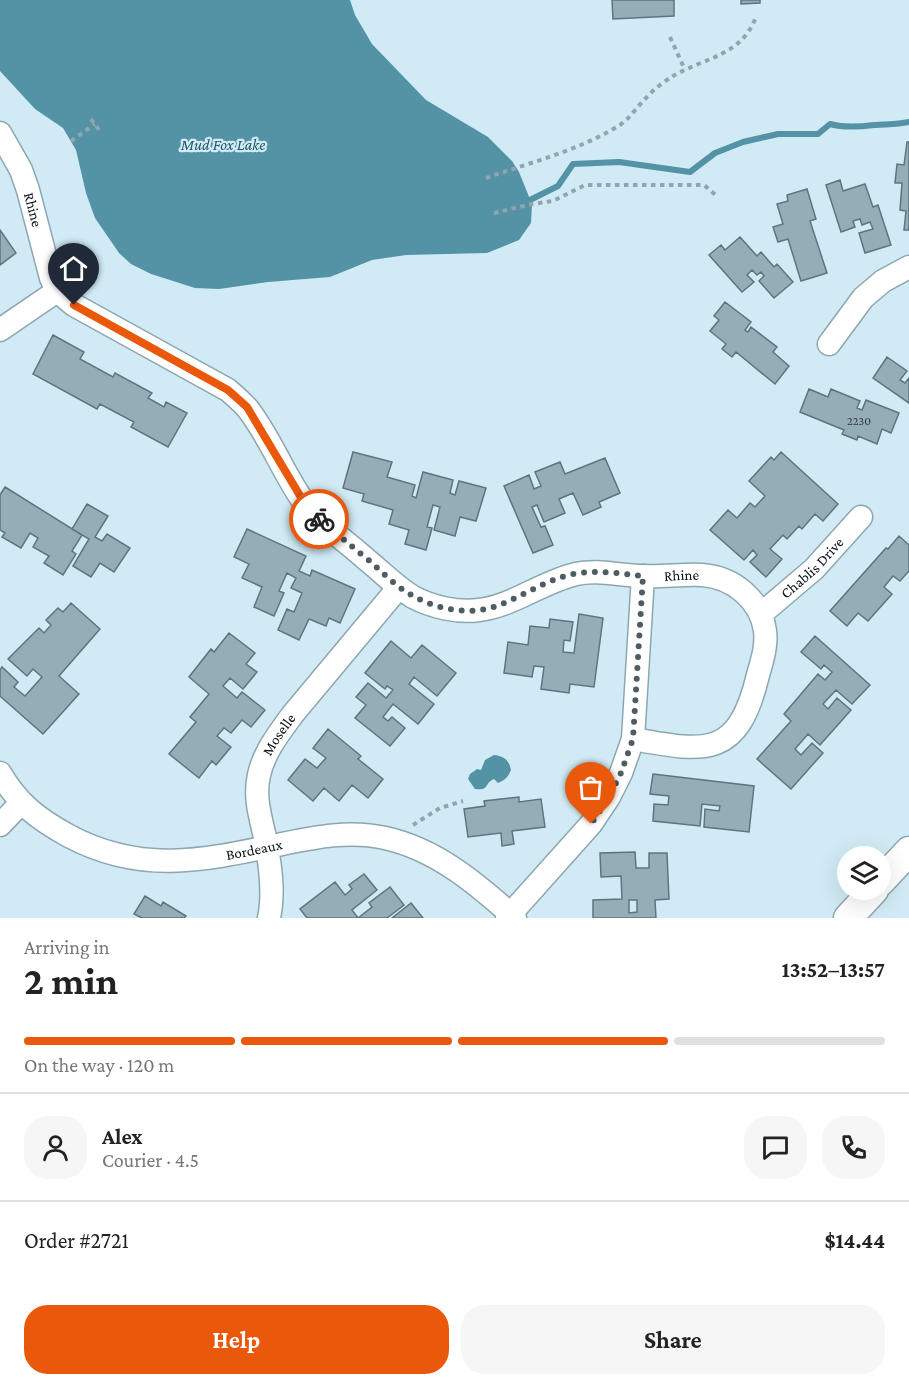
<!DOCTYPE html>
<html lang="en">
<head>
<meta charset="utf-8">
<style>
  :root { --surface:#fff; --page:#f6f6f6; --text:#222; --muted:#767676; --line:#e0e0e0; --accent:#ea580c }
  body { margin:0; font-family:"Crimson Pro",serif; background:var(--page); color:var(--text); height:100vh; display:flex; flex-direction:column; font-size:22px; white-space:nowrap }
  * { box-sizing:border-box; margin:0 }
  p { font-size:20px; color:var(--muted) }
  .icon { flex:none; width:33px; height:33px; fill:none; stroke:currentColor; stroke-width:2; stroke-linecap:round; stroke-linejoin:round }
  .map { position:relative; height:918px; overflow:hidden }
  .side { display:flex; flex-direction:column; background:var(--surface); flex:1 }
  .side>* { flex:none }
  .controls { position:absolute; left:837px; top:846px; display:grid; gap:12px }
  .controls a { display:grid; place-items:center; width:54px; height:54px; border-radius:50%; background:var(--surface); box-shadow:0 6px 24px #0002; font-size:30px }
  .pin { position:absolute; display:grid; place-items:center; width:51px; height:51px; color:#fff; margin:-62px -26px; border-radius:50% 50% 50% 0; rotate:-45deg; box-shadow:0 0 6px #0007 }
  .pin .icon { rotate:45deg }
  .courier { position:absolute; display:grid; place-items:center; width:60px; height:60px; margin:-30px; border:4px solid #ea580c; border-radius:50%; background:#fff; color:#222; box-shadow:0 2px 8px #0007 }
  .headline em { font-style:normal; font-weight:700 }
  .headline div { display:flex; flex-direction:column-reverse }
  .headline { display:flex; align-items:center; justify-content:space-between; height:102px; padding:0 24px }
  h1 { font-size:39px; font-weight:700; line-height:45px }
  .bar { display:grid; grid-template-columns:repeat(4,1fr); gap:9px 6px; align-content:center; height:72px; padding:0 24px }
  .bar i { height:8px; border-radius:4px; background:var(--line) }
  .bar .on { background:var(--accent) }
  .bar p { grid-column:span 4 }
  .line { display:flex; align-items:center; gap:15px; padding:0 24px; border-top:2px solid var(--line) }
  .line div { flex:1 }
  .round { display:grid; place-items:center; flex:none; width:63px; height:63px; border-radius:24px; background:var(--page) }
  .cta { display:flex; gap:12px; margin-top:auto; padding:12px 24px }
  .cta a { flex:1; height:69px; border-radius:24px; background:var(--accent); color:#fff; font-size:24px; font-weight:700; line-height:69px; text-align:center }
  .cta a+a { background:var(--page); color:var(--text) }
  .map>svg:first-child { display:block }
  .water { fill:#5492a6 }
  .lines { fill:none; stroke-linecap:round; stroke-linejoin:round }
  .stream { stroke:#5492a6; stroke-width:6 }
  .building { fill:#94aeb7; stroke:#5d757e; stroke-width:1.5; fill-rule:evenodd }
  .minor-casing { stroke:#8da7b0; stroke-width:25 }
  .tertiary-casing { stroke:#8da7b0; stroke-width:31 }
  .path { stroke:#90a5ad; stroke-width:4; stroke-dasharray:4.5 4.5; stroke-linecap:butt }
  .minor { stroke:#fff; stroke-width:22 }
  .tertiary { stroke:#fff; stroke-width:28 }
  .done { stroke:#4e5d63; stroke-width:6; stroke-dasharray:0 10.8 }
  .route { stroke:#ea580c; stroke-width:8 }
  .labels { text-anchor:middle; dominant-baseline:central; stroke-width:4.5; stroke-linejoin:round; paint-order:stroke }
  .number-label { font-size:12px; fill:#2b383e }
  .street-label { font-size:15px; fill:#081115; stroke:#d0ebf5 }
  .water-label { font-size:16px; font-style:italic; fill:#245767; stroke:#d0ebf5 }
</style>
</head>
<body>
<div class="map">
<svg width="909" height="918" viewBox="0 0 909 918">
  <rect width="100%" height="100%" fill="#d0ebf5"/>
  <path class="water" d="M0,0H350L355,15L372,44L426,100L488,137L512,161L519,172L532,204L531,223L519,240L487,253L406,255L372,260L330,277L268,282L219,289L195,288L151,274L131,264L119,253L95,218L86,193L76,150L63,128L35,109L0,71Z
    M494,755C504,756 509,760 511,770C508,777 505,780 498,783L494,779C484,783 490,791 475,789L468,779L470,774L477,769L481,770L485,760Z"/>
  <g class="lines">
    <path class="stream" d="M530,200L558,186L573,164L619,162L690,172L715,153L743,142L778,134H818L830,124C844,128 859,127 874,125C886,124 897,125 909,122"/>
  </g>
  <path class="building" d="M612,0H674V16L613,19Z
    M741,0H760V3L741,4Z
    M907,142H909V230H904L906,211L900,210L902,183H895L897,164L904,165Z
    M840,180L843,191L865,184L873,207L878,205L891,245L865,253L859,233L873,229L870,222L862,225L860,219L853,221L855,227L841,232L826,185Z
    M807,189L816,219L810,221L827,273L801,281L788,239L778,242L773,227L783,224L777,204L788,201L787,195Z
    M0,230L16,253L0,265Z
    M740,237L757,256L761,252L774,267L777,264L793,282L774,298L759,281L764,276L761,272L757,275L752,270L747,275L754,282L742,292L709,255L721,245L725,250Z
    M725,302L751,322L745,330L748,332L751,327L777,347L773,352L789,366L775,384L736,352L732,357L722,349L726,344L710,331L719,320L714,316Z
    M53,335L84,352L80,359L113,377L115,373L152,393L148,398L164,407L166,402L187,413L168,447L131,427L134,422L100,404L97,409L33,374Z
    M887,357L907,371L900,380L905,383L909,378V403L873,378Z
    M809,389L828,397L831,389L860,401L857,408L862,410L866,400L899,413L891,433L882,429L877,444L858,436L857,440L842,434L844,430L800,412Z
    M353,452L392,462L387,477L415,485L412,496L416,498L423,472L453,480L450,493L455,495L459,481L486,488L476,521L460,517L455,536L434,530L440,507L433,505L427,527L432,528L426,550L405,544L409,530L389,524L393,510L362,501L364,494L343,488Z
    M781,452L838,504L823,521L815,514L802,529L799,526L787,539L783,535L770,549L782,559L766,577L750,562L757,555L753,550L744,560L710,530L728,510L737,518L750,503L755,507L765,496L749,481L771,457L774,460Z
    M605,458L620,493L599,502L601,507L583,515L573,493L559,499L565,513L544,522L537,505L532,507L541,527L545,526L553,545L533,553L504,486L529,475L534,489L541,486L535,472L560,462L565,474Z
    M5,487L82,535L72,551L76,554L63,575L44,563L49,556L33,547L38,538L30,533L21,548L2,537L5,533L0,530V495Z
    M87,504L108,516L95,537L102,541L107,534L130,548L114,572L100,563L91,577L73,566L89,539L72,529Z
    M247,529L306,556L299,571L310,576L312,570L355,589L340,623L329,618L326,626L309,619L299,640L278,630L287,609L294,612L302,593L291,588L296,578L287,573L279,591L284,593L274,616L254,607L262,587L242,578L249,564L234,557Z
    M899,536L909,545V571L900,581L893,576L884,587L892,594L868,621L858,613L847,626L830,611L886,548L888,549Z
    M71,603L100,629L59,676L79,694L43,734L0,696V670L2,667L18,682L14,687L25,696L42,677L33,669L27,676L8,659L39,628L44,633L51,625L46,620L58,608L63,612Z
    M579,614L603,618L594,687L570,684L569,693L541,689L544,667L534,666L532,677L504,673L508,642L528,645L530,626L549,628L550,619L573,622L570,641L564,640L563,652L574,653Z
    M229,633L255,653L246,664L257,672L243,689L230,678L223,686L237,698L242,692L265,710L251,727L242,720L231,733L224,728L217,736L231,747L216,765L212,761L199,778L169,754L196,722L190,717L209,694L189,677L211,649L214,652Z
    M815,636L870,685L852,704L836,690L823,704L828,709L837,698L851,710L820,745L808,734L795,749L801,755L812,743L823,753L791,789L757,759L791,721L784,714L818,674L825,680L832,672L824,665L821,669L801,652Z
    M391,641L411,658L422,645L456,673L437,696L414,677L409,684L434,704L418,724L393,704L383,717L388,721L392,717L405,728L390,746L355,718L366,705L356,697L368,683L386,698L393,690L387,686L385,689L365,673Z
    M328,729L361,756L358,759L383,779L368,798L352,785L339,801L324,788L313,801L288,780L305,759L317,768L326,758L313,748Z
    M653,774L754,786L749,832L704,827L705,809L719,811L720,806L702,804L700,826L653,821L654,804L668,805L669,796L650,794Z
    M519,797V802L541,799L545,827L512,831L514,844L502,846L501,833L468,837L464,809L485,806L484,801Z
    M635,852L636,868H649V853H667L669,899L655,900L656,918H593V900L622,899L621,876L601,877L600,853ZM629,900H637V912L629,913Z
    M364,874L377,890L352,910L358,918L372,907L369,903L390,887L404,905L387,918H307L300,909L335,882L345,895L352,889L349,885Z
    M145,896L161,906L163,902L186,916L184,918H142L134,914Z
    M411,903L423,918H392Z"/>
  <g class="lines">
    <g class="minor-casing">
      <g id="minor">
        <path id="s1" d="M0,133L21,170L28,190L51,278L57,291L74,305L228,390C235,396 242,402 248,409C269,436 282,470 301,498C318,523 345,540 367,560C382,572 396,587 413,597C432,607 457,613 479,610C513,606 542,582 576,574C598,569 621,576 643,576C663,577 683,574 702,575C733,577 761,600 765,631C767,646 762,661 758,675C738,759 706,752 633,739"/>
        <path d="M0,330L57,291"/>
        <path d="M829,344L863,298L883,281L909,267"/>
        <path id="s2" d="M761,614L814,569L861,517"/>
        <path id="s3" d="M0,773C18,804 38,819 69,836C142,875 205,860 282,844C316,837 350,830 385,838C436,849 477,884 515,918"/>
        <path d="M0,825L21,803"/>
        <path id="s4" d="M269,918C274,895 271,871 267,848C263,823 253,801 259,775C264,752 279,733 293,714L399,587"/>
        <path d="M507,918L591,824L609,797L621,773L633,739L643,576"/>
      </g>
    </g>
    <g class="tertiary-casing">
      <path id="tertiary" d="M880,882L909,851
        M848,918L874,890"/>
    </g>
    <path class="path" d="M670,37L685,70
      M91,119L99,130
      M71,141L95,124
      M486,178C529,163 576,151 615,128C629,121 637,106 648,96C655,88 665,81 673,76C706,57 741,56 756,17
      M494,213L532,204L553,201L585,185H704L718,197
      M413,825L440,808L463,801"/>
    <use href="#minor" class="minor"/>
    <use href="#tertiary" class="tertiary"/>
  </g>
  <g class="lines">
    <path class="done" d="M319,519C337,534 354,548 372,563C385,575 399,589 415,597C439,610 472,616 499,605C526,595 550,577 579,573C600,570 622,574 643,576L633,739L621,773L609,797L591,824"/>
    <path class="route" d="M74,305L228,390L247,407L302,499L319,519"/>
  </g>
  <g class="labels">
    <g class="number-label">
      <text x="859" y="421">2230</text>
    </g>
    <g class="street-label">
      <text stroke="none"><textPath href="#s1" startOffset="84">Rhine</textPath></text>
      <text stroke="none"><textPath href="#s2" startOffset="69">Chablis Drive</textPath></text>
      <text stroke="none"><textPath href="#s1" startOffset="926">Rhine</textPath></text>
      <text stroke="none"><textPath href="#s4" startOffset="190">Moselle</textPath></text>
      <text stroke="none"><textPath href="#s3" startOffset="285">Bordeaux</textPath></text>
    </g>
    <g class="water-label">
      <text x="223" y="144">Mud Fox Lake</text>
    </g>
  </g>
</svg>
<div class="controls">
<a><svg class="icon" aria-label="layers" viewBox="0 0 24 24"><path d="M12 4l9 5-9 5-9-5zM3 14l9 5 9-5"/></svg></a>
</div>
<div class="pin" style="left:591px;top:824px;background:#ea580c"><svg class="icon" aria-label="bag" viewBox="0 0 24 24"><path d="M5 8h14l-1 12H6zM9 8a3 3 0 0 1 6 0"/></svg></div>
<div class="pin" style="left:74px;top:305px;background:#1f2937"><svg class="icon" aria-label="home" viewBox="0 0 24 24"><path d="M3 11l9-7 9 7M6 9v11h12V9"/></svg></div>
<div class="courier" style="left:319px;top:519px"><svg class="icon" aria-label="bike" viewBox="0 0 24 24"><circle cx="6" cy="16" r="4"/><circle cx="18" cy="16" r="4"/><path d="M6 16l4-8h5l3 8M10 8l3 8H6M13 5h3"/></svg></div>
</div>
<section class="side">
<div class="headline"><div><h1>2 min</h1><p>Arriving in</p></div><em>13:52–13:57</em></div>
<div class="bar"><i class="on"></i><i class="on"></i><i class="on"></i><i></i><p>On the way · 120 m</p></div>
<div class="line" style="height:108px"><a class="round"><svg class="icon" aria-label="person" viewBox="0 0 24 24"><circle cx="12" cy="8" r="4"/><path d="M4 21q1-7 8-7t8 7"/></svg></a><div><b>Alex</b><p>Courier · 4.5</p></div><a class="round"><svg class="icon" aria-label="chat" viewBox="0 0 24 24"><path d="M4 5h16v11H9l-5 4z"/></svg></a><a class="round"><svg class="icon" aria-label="phone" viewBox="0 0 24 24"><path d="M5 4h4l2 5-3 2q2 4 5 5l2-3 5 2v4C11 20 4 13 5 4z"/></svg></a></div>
<div class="line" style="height:78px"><div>Order #2721</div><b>$14.44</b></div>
<div class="cta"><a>Help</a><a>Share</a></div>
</section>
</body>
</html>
